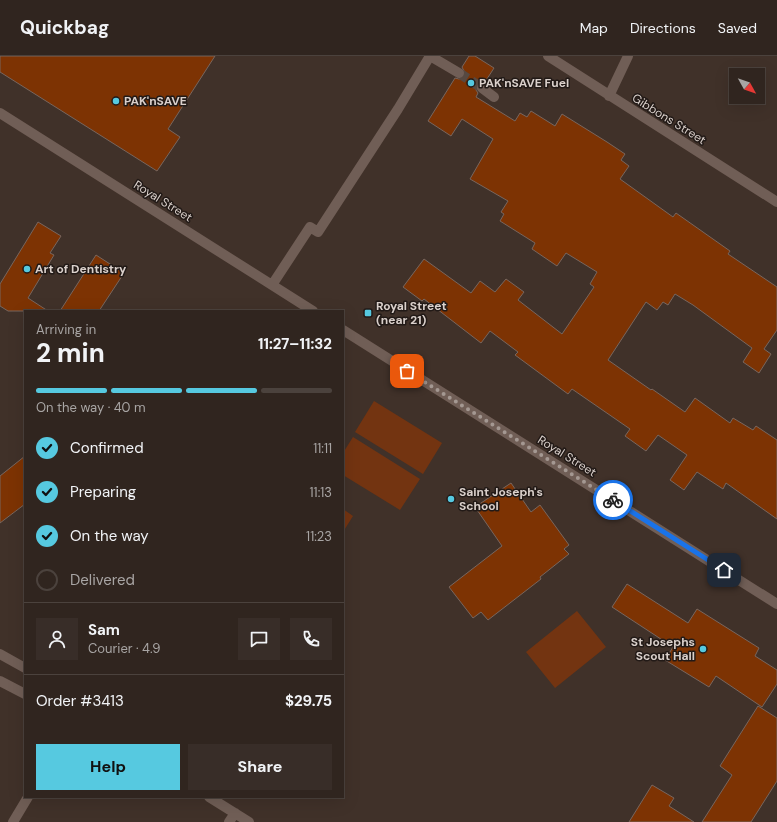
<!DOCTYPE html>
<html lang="en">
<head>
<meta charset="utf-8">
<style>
  :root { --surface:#30251f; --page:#382d28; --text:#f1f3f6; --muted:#a8a5a4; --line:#4b423d; --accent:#56c9e0 }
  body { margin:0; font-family:"DM Sans",sans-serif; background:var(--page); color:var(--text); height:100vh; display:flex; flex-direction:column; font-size:15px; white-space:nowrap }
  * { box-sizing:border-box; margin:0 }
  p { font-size:13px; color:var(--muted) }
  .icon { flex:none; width:22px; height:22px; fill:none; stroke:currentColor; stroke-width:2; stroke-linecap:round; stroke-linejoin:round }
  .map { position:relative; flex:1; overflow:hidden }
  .side { position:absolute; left:24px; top:254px; width:320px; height:488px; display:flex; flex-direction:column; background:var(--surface); border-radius:0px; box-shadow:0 4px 16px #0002,0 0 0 1px var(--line) }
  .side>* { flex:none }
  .needle { width:26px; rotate:130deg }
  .buttons { position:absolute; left:729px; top:12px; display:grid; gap:8px }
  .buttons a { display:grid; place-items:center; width:36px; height:36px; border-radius:0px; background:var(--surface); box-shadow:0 4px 16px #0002,0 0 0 1px var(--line); font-size:20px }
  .pin { position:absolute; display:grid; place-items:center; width:34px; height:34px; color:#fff; margin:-17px; border-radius:8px; box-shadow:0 2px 6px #0006 }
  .courier { position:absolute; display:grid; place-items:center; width:40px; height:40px; margin:-20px; border:3px solid #1a73e8; border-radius:50%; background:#fff; color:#222; box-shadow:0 1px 5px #0007 }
  .head em { font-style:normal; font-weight:700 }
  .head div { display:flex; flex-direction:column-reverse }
  .head { display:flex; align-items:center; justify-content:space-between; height:68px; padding:0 12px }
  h1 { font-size:26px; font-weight:700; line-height:30px }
  .bar { display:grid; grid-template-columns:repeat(4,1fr); gap:6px 4px; align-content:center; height:48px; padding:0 12px }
  .bar i { height:5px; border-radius:3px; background:var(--line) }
  .bar .active { background:var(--accent) }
  .bar p { grid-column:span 4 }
  .line { display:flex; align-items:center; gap:10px; padding:0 12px; border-top:1px solid var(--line) }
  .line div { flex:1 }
  .round { display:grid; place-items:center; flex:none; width:42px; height:42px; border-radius:0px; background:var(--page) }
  ol { padding:0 12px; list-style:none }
  li { display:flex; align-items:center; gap:12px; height:44px }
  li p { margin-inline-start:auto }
  li .icon { padding:4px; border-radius:50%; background:var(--accent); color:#111; stroke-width:4 }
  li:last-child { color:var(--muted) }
  li i { width:22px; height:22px; border:2px solid var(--line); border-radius:50% }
  .button { display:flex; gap:8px; margin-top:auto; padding:8px 12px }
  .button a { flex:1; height:46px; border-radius:0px; background:var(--accent); color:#111; font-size:16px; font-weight:700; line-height:46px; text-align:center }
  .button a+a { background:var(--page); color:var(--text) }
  header { display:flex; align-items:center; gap:24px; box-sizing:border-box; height:56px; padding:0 20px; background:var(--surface); border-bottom:1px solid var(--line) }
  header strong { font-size:19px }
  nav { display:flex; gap:22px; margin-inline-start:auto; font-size:14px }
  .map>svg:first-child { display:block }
  .green { fill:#733411 }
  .building { fill:#7d3303; stroke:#78665e }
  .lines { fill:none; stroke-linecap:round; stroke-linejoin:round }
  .minor-tunnel { stroke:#574941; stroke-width:10; stroke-dasharray:10 5; stroke-linecap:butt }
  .minor { stroke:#705e56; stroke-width:10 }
  .done { stroke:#a49892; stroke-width:4; stroke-dasharray:0 7.2 }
  .route { stroke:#1a73e8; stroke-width:5 }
  .poi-dot { fill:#56c9e0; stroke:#221a17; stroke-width:1.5 }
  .labels { text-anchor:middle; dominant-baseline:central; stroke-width:3; stroke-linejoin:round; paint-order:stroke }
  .poi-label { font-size:12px; font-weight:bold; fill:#dad0cb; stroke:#221a17; text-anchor:start }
  .street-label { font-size:12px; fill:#dad0cb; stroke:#221a17 }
</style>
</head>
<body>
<header>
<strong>Quickbag</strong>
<nav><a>Map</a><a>Directions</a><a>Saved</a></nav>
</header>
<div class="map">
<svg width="777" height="766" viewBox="0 0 777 766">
  <rect width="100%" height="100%" fill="#403129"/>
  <path class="green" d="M374,345L442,387L423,418L355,376Z
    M353,381L420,423L400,454L343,419V397Z
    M343,453L353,460L343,476Z
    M577,555L606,591L555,632L526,596Z"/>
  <path class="building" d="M0,0H215L168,73L180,81L157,115L0,16Z
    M469,0H475L494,12L485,26H480L477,28L476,34L478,37L476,41L515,65L520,57L527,61L531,55L555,70L562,58L607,86L625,98L621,104L629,110L620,123L673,161L676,157L730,195L728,198L777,231V274L764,293L771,298L759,317L743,306L752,292L693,249L675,238L668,249L663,246L657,254L646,246L608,304L651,334L652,333L685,356L695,342L730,367L733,362L753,374L756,370L777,384V463L726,427L723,433L697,416L684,434L670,424L687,399L658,379L646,395L625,380L630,373L572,333L568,338L515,299L518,296L490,275L481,287L424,243L422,245L403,231L424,203L471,237L480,225L495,236L506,223L524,236L518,244L562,278L594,231L590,228L597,216L566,197L557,210L532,193L535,187L500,165L504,158L501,156L508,145L470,123L493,83L462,63L451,80L428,65L455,22L459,23L464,21L465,17L462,11Z
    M38,166L61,180L50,197L54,199L28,242L48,255H8L0,250V228Z
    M96,199L124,217L99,255H60Z
    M25,400V448L0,467V420Z
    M511,427L531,456L540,449L569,489L564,493L569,498L540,521L541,523L488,564L481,556L473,562L449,531L502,490L475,451Z
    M627,528L688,567L697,553L759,592L755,600L777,614V628L762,651L716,620L709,631L665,604L673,591L612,551Z
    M758,650L777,662V725L751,766H702L732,719L720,710Z
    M652,729L674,742L669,750L694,766H629Z"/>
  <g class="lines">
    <path class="minor-tunnel" d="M459,17L482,32"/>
    <path class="minor" d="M430,0L459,17
      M548,0L777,146
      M482,32L494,41
      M609,40L628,0
      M0,57L313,255
      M272,229L310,171L318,176L398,53L430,0
      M343,274L777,548
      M0,598L25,612
      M0,625L25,638
      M209,741L249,766
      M13,766L28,741
      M229,766L235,757"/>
  </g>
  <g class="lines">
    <path class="done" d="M407,315L613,444"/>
    <path class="route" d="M613,444L724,514"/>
  </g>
  <g class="poi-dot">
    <circle cx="471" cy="27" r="4"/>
    <circle cx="116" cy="45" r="4"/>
    <circle cx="27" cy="213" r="4"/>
    <rect x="364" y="253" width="8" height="8" rx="2"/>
    <circle cx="451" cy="443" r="4"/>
    <circle cx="703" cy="593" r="4"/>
  </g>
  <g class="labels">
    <g class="poi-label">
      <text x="479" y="27">PAK'nSAVE Fuel</text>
      <text x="124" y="45">PAK'nSAVE</text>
      <text x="35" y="213">Art of Dentistry</text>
      <text x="376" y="250">Royal Street<tspan x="376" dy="14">(near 21)</tspan></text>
      <text x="459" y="436">Saint Joseph's<tspan x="459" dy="14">School</tspan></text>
      <text x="695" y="586" text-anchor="end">St Josephs<tspan x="695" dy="14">Scout Hall</tspan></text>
    </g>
    <g class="street-label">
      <text transform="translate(669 63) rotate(32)">Gibbons Street</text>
      <text transform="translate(163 145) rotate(32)">Royal Street</text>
      <text transform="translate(567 400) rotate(32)">Royal Street</text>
    </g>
  </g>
</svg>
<div class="buttons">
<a><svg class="needle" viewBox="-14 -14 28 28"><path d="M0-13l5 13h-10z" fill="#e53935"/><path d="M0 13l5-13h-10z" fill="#a8a5a4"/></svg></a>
</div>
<div class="pin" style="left:407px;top:315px;background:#ea580c"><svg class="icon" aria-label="bag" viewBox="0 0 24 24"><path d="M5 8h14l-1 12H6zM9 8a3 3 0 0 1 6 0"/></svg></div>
<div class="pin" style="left:724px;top:514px;background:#1f2937"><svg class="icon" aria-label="home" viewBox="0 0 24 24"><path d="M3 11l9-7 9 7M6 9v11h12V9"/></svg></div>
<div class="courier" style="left:613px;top:444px"><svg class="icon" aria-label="bike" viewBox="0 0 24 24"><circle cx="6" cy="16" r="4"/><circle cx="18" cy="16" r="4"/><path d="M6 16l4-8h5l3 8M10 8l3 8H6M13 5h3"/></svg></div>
<section class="side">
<div class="head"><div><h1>2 min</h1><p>Arriving in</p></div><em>11:27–11:32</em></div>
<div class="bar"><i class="active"></i><i class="active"></i><i class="active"></i><i></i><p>On the way · 40 m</p></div>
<ol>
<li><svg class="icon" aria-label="check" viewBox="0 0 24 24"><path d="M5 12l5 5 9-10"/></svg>Confirmed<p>11:11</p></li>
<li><svg class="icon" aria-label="check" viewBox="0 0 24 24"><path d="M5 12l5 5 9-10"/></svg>Preparing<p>11:13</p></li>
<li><svg class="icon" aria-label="check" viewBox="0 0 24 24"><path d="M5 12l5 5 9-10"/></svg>On the way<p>11:23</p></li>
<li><i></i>Delivered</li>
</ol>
<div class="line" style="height:72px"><a class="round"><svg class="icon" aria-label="person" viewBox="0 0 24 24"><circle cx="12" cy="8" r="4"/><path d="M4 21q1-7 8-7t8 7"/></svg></a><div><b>Sam</b><p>Courier · 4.9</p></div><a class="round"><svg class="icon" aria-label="chat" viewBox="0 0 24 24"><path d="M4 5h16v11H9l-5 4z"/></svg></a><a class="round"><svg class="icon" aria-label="phone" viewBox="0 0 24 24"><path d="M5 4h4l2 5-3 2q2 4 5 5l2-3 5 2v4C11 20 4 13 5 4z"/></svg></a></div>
<div class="line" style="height:52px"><div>Order #3413</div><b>$29.75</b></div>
<div class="button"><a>Help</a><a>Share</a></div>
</section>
</div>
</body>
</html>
